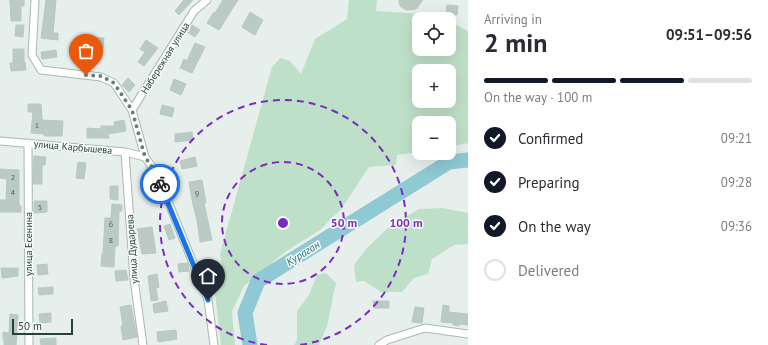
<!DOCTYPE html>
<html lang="en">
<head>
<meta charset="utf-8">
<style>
  :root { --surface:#fff; --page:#f2f2f3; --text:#2b2b33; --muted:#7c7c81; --line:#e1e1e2; --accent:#111827 }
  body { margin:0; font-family:"PT Sans",sans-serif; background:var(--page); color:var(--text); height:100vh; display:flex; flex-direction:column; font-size:15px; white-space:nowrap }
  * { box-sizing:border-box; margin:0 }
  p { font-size:13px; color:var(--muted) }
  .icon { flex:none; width:22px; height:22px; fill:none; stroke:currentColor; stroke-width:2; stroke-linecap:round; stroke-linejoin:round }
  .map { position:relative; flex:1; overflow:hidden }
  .drawer { display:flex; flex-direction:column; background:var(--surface); width:300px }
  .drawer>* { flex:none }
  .tools { position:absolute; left:412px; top:12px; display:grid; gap:8px }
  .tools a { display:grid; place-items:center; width:44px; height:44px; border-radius:8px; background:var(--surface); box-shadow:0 4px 16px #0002; font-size:20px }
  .scale { position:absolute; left:12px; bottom:10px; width:61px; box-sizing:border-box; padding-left:4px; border:2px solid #24423a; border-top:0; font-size:11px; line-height:14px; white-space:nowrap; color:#24423a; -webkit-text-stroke:3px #f7fbf9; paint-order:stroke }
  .pin { position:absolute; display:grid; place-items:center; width:34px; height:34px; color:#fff; margin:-41px -17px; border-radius:50% 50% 50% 0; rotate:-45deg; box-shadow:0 0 4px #0007 }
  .pin .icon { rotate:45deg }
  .courier { position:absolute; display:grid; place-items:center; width:40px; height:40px; margin:-20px; border:3px solid #1a73e8; border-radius:50%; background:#fff; color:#222; box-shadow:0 1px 5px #0007 }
  .summary em { font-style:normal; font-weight:700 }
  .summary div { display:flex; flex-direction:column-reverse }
  .summary { display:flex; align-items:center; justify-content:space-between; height:68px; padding:0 16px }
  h1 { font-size:26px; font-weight:700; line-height:30px }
  .bar { display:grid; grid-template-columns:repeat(4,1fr); gap:6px 4px; align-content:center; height:48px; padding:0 16px }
  .bar i { height:5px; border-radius:3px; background:var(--line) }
  .bar .active { background:var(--accent) }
  .bar p { grid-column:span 4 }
  ol { padding:0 16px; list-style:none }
  li { display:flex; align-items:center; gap:12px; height:44px }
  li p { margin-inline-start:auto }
  li .icon { padding:4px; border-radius:50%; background:var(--accent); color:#fff; stroke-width:4 }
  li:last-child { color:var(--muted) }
  li i { width:22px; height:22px; border:2px solid var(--line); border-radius:50% }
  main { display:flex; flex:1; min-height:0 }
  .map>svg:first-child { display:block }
  .green { fill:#bfe0c8; fill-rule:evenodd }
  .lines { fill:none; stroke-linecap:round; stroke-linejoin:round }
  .river { stroke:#8ec9d4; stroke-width:15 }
  .building { fill:#bbcac4; stroke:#b8c9c2 }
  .street-casing { stroke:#a8b8b2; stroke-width:9 }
  .street { stroke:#fff; stroke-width:7 }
  .done { stroke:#687f78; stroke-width:4; stroke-dasharray:0 7.2 }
  .route { stroke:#1a73e8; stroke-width:5 }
  .ring { fill:none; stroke:#7b2cbf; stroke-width:2; stroke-dasharray:7 5 }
  .labels { text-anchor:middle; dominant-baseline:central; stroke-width:3; stroke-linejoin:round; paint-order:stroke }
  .number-label { font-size:8px; fill:#4a645c }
  .street-label { font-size:10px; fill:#24423a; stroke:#f7fbf9 }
  .water-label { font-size:11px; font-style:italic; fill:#1c6f80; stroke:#f7fbf9 }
  .centre { fill:#7b2cbf; stroke:#f7fbf9; stroke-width:2 }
  .ring-label { font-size:12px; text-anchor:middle; font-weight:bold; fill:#7b2cbf; stroke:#f7fbf9; stroke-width:3; stroke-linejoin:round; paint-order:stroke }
</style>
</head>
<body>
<main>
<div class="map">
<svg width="468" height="345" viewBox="0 0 468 345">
  <rect width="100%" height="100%" fill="#e6efeb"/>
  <path class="green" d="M349,0H377L376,11L438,15L446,19H419V49H449V21L468,31V143L449,147V123H419V152L397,155L396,165L369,167L342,208L320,230L285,252L244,286L232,311L235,345H221L215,293L224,279L220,254L272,67L280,58L290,61L301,74L315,39L347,19ZM419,71H449V101H419Z
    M443,208L468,213V244L454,245L432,259L428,274L414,278L402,292H381L364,281L356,282L354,265L366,249L389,227L419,209Z
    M326,273L336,283L327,326L319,345H294L297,340V311L309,295L317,275Z"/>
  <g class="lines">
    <path class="river" d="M250,345L245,313L258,281L449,162L468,160"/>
  </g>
  <path class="building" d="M10,0H24V6H21V21H11Z
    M46,0H56L53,33H58V40L41,38Z
    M184,0H193L179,15L175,11Z
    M223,0H238L219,30L207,23L214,12L215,13Z
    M399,0H423L416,9L406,10L400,6Z
    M447,5L458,6L457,15L446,14Z
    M250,12L263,20L255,35L242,27Z
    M16,25H24L23,37L15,36Z
    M192,25L200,30L195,37L187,32Z
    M90,37L104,38L103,48L89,46Z
    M146,40L158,48L144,66L138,62L145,52L140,49Z
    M195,43L205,47L192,73L180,68L184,59L187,61Z
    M13,49H24V62H25L26,70L11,71L10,63H13Z
    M56,50L57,57L42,59L41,52Z
    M128,78L135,85L129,92L122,85Z
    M174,79L186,84L181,95L170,90Z
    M28,104H41L42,120L63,121L62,136H44V134L31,133L33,112H28Z
    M162,105L174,108L172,117L160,114Z
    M124,120L126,131L108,134L109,138H87V128L101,129V126H115L114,122Z
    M192,132L193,140L175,142V134Z
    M34,156L46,157L45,165H42V184H33Z
    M195,157L197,166L182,169L180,161Z
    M78,162L86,163L84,179L76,178Z
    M0,169L19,170V206H21V212H0V200H6L7,179L0,178Z
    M202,180L206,203H204L212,240L200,242L197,220L193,205L189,182Z
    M110,186H118V200L110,199Z
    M34,201H47V212L34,213Z
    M112,204L122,205V211H119L118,246H115L114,267L101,266L102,253L103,254L105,218H111Z
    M170,224L175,238L169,240L164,226Z
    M152,227L156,253L142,254L137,229Z
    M188,263L189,271L179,272L178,264Z
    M47,264L48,274L38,275L37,265Z
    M1,268H18V276L2,278Z
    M126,270L128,280L116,281L115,271Z
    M157,274L159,287L156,288L158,300L151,301L148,276Z
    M53,287V294L39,295L38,288Z
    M166,301L168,311L154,313L153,304Z
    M373,301H389V308H374Z
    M131,305L137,337L123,340L121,326L123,325L120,307Z
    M443,305L449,306V312L468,314V325L459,324V326L453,325V323L441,322Z
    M415,307L424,308L422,323L412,322Z
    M51,313V322L40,323L39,314Z
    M10,314L18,315L16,345H4V339H3V332L9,333Z
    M176,330L177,339L158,342L157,332Z
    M56,338V345H41L40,339Z"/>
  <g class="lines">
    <g class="street-casing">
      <path id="street" d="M35,0L32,55L41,70L101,77L114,83L132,110
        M207,0L194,11L132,110L145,157L157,174L208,300L214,345
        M0,141L125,152L145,157
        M28,143L29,345
        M125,152L134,279L143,345
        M379,345L387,340L425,328L468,334"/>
    </g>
    <use href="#street" class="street"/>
  </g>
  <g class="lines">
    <path class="done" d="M86,75L101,76L114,83L132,110L145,157L157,174L160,184"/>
    <path class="route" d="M160,184L208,300"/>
  </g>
  <g class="ring">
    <circle cx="283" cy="223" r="61"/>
    <path d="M267 345A123 123 0 1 1 299 345"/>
  </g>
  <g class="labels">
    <g class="number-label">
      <text x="37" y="125">1</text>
      <text x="13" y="177">2</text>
      <text x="13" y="192">4</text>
      <text x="197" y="193">9</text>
      <text x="40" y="207">5</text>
      <text x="111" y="224">6</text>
      <text x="111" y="240">8</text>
    </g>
    <g class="street-label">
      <text transform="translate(165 58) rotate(-58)">Набережная улица</text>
      <text transform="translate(73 147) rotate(5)">улица Карбышева</text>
      <text transform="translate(28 244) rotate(-90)">улица Есенина</text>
      <text transform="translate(132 249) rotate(-94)">улица Дударева</text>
    </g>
    <g class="water-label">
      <text transform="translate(303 253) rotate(-32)">Кураган</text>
    </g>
  </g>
  <circle cx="283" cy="223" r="6" class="centre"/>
  <g class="ring-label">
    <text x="344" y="227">50 m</text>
    <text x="406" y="227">100 m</text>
  </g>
</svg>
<div class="tools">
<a><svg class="icon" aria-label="locate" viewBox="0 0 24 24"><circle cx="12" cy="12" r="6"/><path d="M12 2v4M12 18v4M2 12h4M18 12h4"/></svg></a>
<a>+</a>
<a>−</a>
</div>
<div class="scale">50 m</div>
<div class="pin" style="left:86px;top:75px;background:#ea580c"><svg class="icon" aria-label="bag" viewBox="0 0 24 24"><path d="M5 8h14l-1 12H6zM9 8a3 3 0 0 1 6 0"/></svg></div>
<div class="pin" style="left:208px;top:300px;background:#1f2937"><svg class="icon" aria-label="home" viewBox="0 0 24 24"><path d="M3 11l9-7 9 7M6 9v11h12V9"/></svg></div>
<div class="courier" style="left:160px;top:184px"><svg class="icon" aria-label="bike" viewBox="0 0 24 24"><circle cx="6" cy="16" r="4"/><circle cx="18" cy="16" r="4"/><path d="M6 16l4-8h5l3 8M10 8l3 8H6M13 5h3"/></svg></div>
</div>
<section class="drawer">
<div class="summary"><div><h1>2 min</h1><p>Arriving in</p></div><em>09:51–09:56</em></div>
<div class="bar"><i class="active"></i><i class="active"></i><i class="active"></i><i></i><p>On the way · 100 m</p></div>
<ol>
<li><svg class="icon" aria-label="check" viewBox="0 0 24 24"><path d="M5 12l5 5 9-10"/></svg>Confirmed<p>09:21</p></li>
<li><svg class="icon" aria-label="check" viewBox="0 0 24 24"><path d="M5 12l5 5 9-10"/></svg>Preparing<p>09:28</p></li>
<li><svg class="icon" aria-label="check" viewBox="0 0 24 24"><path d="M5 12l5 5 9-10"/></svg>On the way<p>09:36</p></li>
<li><i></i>Delivered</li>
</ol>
</section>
</main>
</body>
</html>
